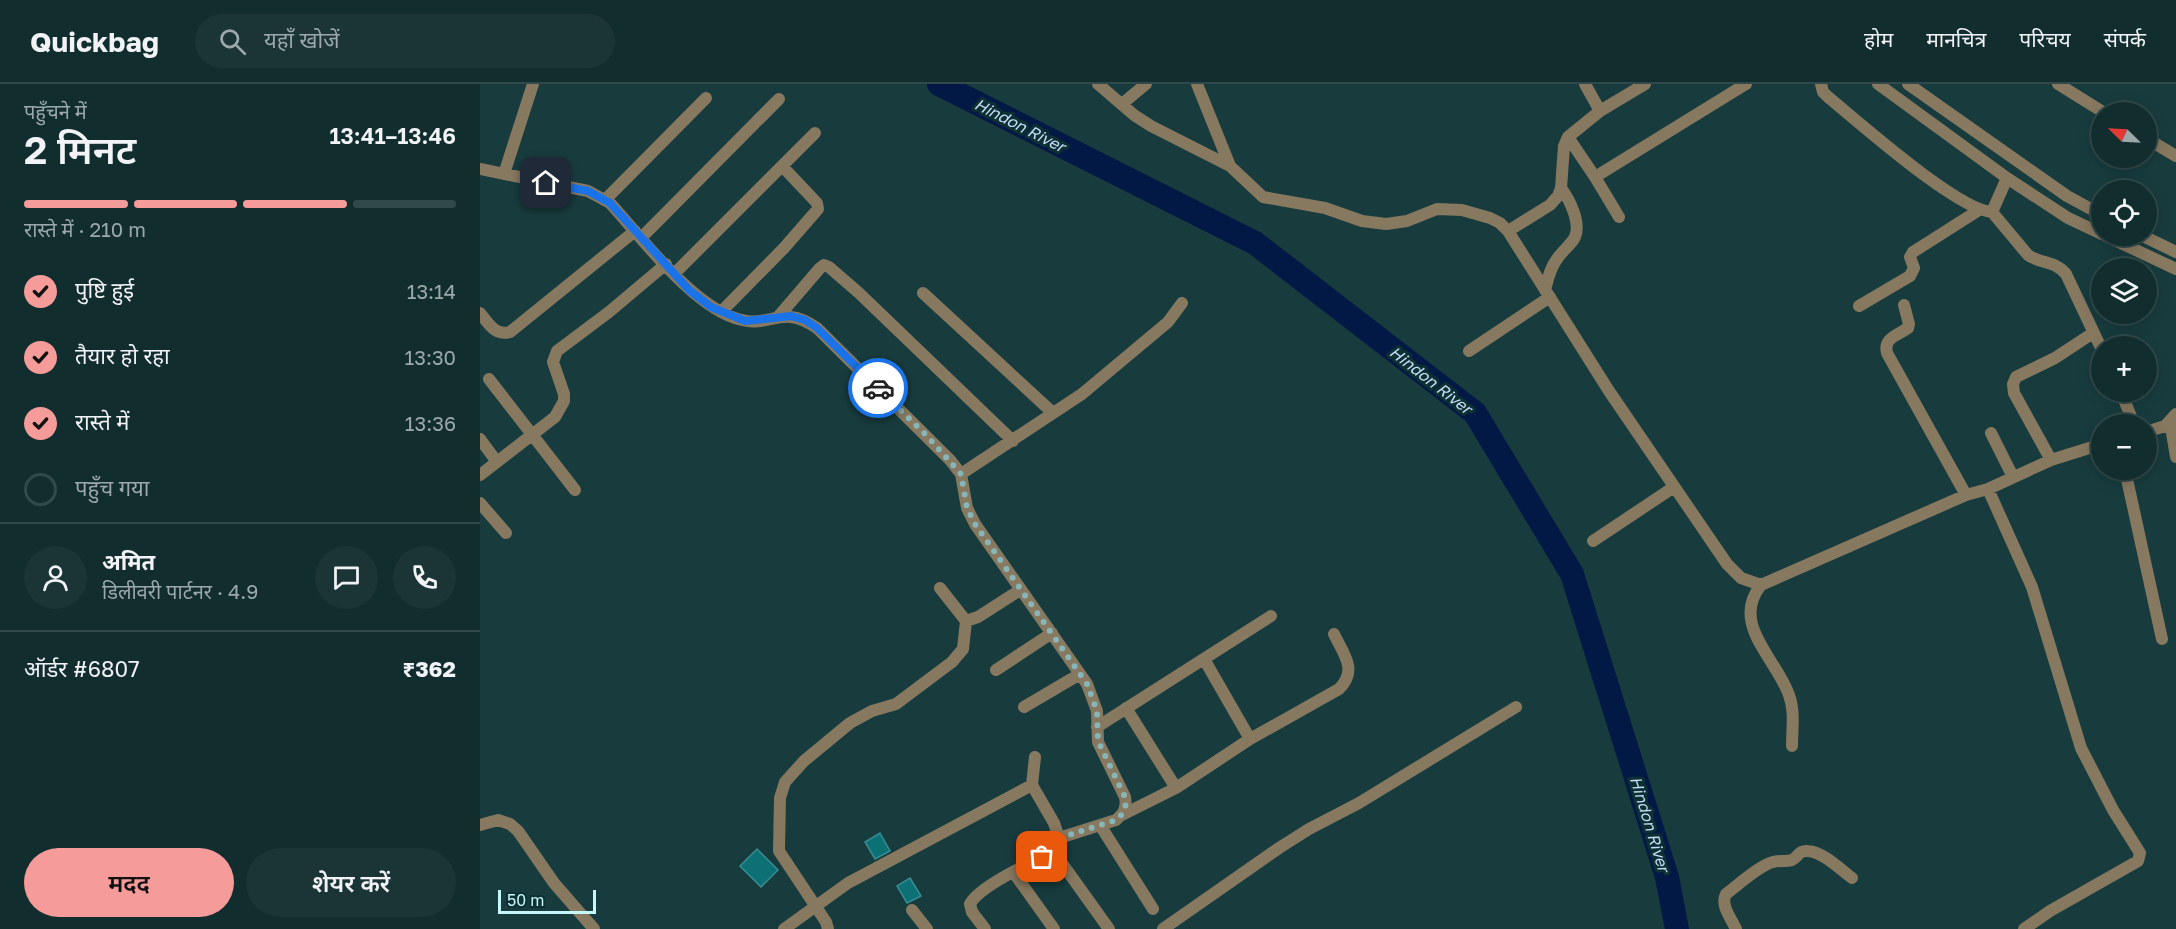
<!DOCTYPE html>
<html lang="hi">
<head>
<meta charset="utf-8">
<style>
  :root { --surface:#122d2e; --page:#1b3536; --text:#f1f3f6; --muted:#9ca8aa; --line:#31494a; --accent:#f59b9a }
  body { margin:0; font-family:"Golos Text","Noto Sans Devanagari",sans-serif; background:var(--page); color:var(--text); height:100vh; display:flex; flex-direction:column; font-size:22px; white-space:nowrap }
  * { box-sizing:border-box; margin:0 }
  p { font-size:20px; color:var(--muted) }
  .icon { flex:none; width:33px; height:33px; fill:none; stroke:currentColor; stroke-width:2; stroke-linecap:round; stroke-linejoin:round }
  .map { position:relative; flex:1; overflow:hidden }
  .sheet { display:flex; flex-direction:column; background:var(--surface); width:480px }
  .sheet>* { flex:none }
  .needle { width:39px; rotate:294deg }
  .tools { position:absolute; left:1611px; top:18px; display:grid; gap:12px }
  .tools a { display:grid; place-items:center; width:66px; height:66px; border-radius:50%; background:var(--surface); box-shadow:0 3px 15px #0003,0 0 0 2px var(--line); font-size:30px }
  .scale { position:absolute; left:18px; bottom:15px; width:98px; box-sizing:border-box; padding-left:6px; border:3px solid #c5f7fa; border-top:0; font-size:16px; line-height:21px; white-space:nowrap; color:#c5f7fa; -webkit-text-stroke:4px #0d3133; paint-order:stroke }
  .pin { position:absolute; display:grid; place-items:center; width:51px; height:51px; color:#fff; margin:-26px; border-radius:12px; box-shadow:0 3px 9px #0006 }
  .courier { position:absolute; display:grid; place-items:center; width:60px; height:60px; margin:-30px; border:4px solid #1a73e8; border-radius:50%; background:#fff; color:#222; box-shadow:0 2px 8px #0007 }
  .headline em { font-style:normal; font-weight:600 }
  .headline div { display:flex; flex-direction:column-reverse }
  .headline { display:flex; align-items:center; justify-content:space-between; height:102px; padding:0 24px }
  h1 { font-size:39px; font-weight:600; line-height:45px }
  .bar { display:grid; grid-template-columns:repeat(4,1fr); gap:9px 6px; align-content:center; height:72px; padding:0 24px }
  .bar i { height:8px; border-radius:4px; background:var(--line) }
  .bar .selected { background:var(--accent) }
  .bar p { grid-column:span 4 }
  .line { display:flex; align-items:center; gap:15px; padding:0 24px; border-top:2px solid var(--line) }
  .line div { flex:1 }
  .round { display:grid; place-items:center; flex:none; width:63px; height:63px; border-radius:32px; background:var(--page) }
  ol { padding:0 24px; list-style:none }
  li { display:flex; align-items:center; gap:18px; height:66px }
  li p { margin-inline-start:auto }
  li .icon { padding:6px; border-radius:50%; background:var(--accent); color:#111; stroke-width:4 }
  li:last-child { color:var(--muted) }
  li i { width:33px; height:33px; border:3px solid var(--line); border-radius:50% }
  .action { display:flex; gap:12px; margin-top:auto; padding:12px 24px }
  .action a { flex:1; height:69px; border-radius:36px; background:var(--accent); color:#111; font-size:24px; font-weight:600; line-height:69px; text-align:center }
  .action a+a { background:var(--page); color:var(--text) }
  header { display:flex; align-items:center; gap:36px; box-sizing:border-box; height:84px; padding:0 30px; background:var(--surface); border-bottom:2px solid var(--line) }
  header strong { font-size:28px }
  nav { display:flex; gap:33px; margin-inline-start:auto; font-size:21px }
  .search { width:420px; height:54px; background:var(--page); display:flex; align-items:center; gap:15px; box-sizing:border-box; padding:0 21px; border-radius:33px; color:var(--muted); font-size:22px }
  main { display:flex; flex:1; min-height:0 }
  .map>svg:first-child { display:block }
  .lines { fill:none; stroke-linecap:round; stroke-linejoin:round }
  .river { stroke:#021945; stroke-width:24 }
  .building { fill:#0d7075; stroke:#378d92; stroke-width:1.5 }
  .minor { stroke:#877860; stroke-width:12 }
  .done { stroke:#88b6b8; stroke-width:6; stroke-dasharray:0 10.8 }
  .route { stroke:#1a73e8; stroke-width:8 }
  .labels { text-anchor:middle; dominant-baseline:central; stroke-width:6; stroke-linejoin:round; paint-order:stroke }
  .water-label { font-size:16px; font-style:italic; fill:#c8dbfa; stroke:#0d3133 }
</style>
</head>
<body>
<header>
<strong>Quickbag</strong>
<div class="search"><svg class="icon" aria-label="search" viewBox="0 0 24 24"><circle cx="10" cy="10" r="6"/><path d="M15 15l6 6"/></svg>यहाँ खोजें</div>
<nav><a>होम</a><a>मानचित्र</a><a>परिचय</a><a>संपर्क</a></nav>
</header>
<main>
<section class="sheet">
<div class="headline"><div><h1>2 मिनट</h1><p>पहुँचने में</p></div><em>13:41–13:46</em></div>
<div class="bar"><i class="selected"></i><i class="selected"></i><i class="selected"></i><i></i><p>रास्ते में · 210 m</p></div>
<ol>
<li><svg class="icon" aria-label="check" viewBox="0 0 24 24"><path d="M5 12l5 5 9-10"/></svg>पुष्टि हुई<p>13:14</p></li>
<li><svg class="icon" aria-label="check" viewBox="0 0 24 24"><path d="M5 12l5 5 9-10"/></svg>तैयार हो रहा<p>13:30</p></li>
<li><svg class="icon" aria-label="check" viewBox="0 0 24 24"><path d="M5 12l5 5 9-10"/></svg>रास्ते में<p>13:36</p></li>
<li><i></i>पहुँच गया</li>
</ol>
<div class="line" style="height:108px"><a class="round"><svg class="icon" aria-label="person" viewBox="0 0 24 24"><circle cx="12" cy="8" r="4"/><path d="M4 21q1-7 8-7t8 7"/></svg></a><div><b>अमित</b><p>डिलीवरी पार्टनर · 4.9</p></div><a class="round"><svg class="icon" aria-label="chat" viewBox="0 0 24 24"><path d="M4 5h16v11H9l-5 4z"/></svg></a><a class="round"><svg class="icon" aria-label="phone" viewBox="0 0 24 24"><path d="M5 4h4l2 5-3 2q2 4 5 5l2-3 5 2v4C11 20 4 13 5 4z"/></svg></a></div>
<div class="line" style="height:78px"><div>ऑर्डर #6807</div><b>₹362</b></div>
<div class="action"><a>मदद</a><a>शेयर करें</a></div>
</section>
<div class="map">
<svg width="1696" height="845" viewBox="0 0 1696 845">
  <rect width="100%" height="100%" fill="#183c3e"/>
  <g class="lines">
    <path class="river" d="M459,0L775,159L995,329L1092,490L1187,793L1197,845"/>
  </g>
  <path class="building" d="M400,749L410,767L395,775L385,758Z
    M277,765L298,786L281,803L260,782Z
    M430,794L441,812L427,819L417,802Z"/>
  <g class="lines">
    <path class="minor" d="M618,0L654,31L671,42L750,82L783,113L845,124L882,137L906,140L927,137L957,125L982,126L1010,134L1020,139L1028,147L1129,307L1247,480L1261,494L1281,501
      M717,0L750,82
      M1105,0L1120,27
      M1341,0L1343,8L1348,13C1379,38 1477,126 1512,128
      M1398,0L1527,94L1588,134L1622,150
      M1428,0L1587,112L1622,131
      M1578,0L1623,28
      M642,20L666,0
      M1088,53L1115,93L1139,133
      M1666,54L1696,72
      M0,85L108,107L130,119C162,154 215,226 262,236C292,243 302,220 337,244L470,376L481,390L487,424L495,440L607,600L617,627L618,658L645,713C647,724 644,729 636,736L579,754
      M24,90L53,0
      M1115,93L1266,0
      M1527,94L1512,128L1548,171C1561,180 1576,177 1586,190L1622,266
      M125,116L226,14
      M1028,147L1070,121L1078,112L1081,104L1084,62L1088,53L1120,27L1165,0
      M1626,152L1696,185
      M1663,152L1696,168
      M161,154L299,15
      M194,190L335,49
      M1065,206C1068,195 1070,184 1077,175C1082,167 1091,161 1095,153C1101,139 1090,116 1081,104
      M443,209L573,329
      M1424,221L1429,240L1428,244C1418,251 1403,254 1407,269L1486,411
      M1379,222L1430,192L1434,184L1430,173L1433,168L1499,126
      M241,228L304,164L338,125L337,119L302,82
      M0,229C9,240 15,252 30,248L155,147
      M298,233L340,184L344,181L349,183L379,209L533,357
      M989,267L1070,213
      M9,295L95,406
      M1641,308L1654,340
      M1690,337L1696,373
      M1666,348L1685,342L1696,330
      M1511,349L1533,393
      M0,355L17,378
      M1571,376L1534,309L1533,300L1536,293L1575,274L1613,249
      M1645,386L1682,555
      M481,390L602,310L688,238L702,219
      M0,391L75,333L84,317V310L73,278L77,267L129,228L186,180
      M1508,405L1552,503L1601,664L1633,726L1660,769L1658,777L1570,827L1544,845
      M0,419L26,449
      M1113,457L1194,403
      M460,504L486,537L498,533L540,506
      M724,575L770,655
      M516,586L572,549
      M544,623L600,590
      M646,624L696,704
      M617,643L791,532
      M1312,662C1312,645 1315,627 1309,611C1296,574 1250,540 1281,501L1486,411L1508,405L1571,376L1622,360
      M555,673L552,701L574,739L579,754L577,766L581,778L629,845
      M642,731L696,704L770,655L859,605C878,586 864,571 854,550
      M0,741L18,736L30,740L38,747L74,799L114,845
      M620,741L673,825
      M534,789L574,845
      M432,826L447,845
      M304,845L368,799L552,701
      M348,845L346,838L299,767L300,714L305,698L324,677L370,639L392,627L416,620L472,578L483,565L486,537
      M505,845L492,828L490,820C500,801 555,777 577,766
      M683,845L799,764L829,745L879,719L1036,623
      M1256,845C1251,834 1240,821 1246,810C1258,801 1280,781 1293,778C1299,776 1306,778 1312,776C1318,773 1319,766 1328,767C1343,768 1360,785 1372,794"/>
  </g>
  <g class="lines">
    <path class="done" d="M398,304L448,353L481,390L487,424L495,440L607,600L617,627L618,657L645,713C647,724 644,729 636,736L579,754L577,766L562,773"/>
    <path class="route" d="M66,99L108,107L130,119L209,206L231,223L265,237L311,232L325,236L337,244L398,304"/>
  </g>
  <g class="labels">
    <g class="water-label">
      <text transform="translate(540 41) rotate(27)">Hindon River</text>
      <text transform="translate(951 296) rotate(38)">Hindon River</text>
      <text transform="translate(1170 740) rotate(73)">Hindon River</text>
    </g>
  </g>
</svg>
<div class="tools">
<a><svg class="needle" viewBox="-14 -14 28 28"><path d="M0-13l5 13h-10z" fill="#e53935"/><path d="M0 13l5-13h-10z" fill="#9ca8aa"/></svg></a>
<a><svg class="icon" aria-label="locate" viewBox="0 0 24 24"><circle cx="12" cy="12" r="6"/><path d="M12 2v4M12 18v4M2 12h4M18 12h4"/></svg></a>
<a><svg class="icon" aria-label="layers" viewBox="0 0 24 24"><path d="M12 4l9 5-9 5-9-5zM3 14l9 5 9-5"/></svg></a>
<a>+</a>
<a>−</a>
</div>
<div class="scale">50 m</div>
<div class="pin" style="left:562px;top:773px;background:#ea580c"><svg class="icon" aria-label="bag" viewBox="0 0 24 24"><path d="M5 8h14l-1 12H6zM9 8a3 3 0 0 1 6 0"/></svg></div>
<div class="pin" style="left:66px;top:99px;background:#1f2937"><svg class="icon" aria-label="home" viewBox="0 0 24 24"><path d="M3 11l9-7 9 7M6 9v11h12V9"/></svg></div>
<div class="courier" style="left:398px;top:304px"><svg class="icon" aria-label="car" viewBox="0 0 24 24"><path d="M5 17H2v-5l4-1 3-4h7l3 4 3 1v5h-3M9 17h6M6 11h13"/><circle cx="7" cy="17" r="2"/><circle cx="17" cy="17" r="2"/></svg></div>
</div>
</main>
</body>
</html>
